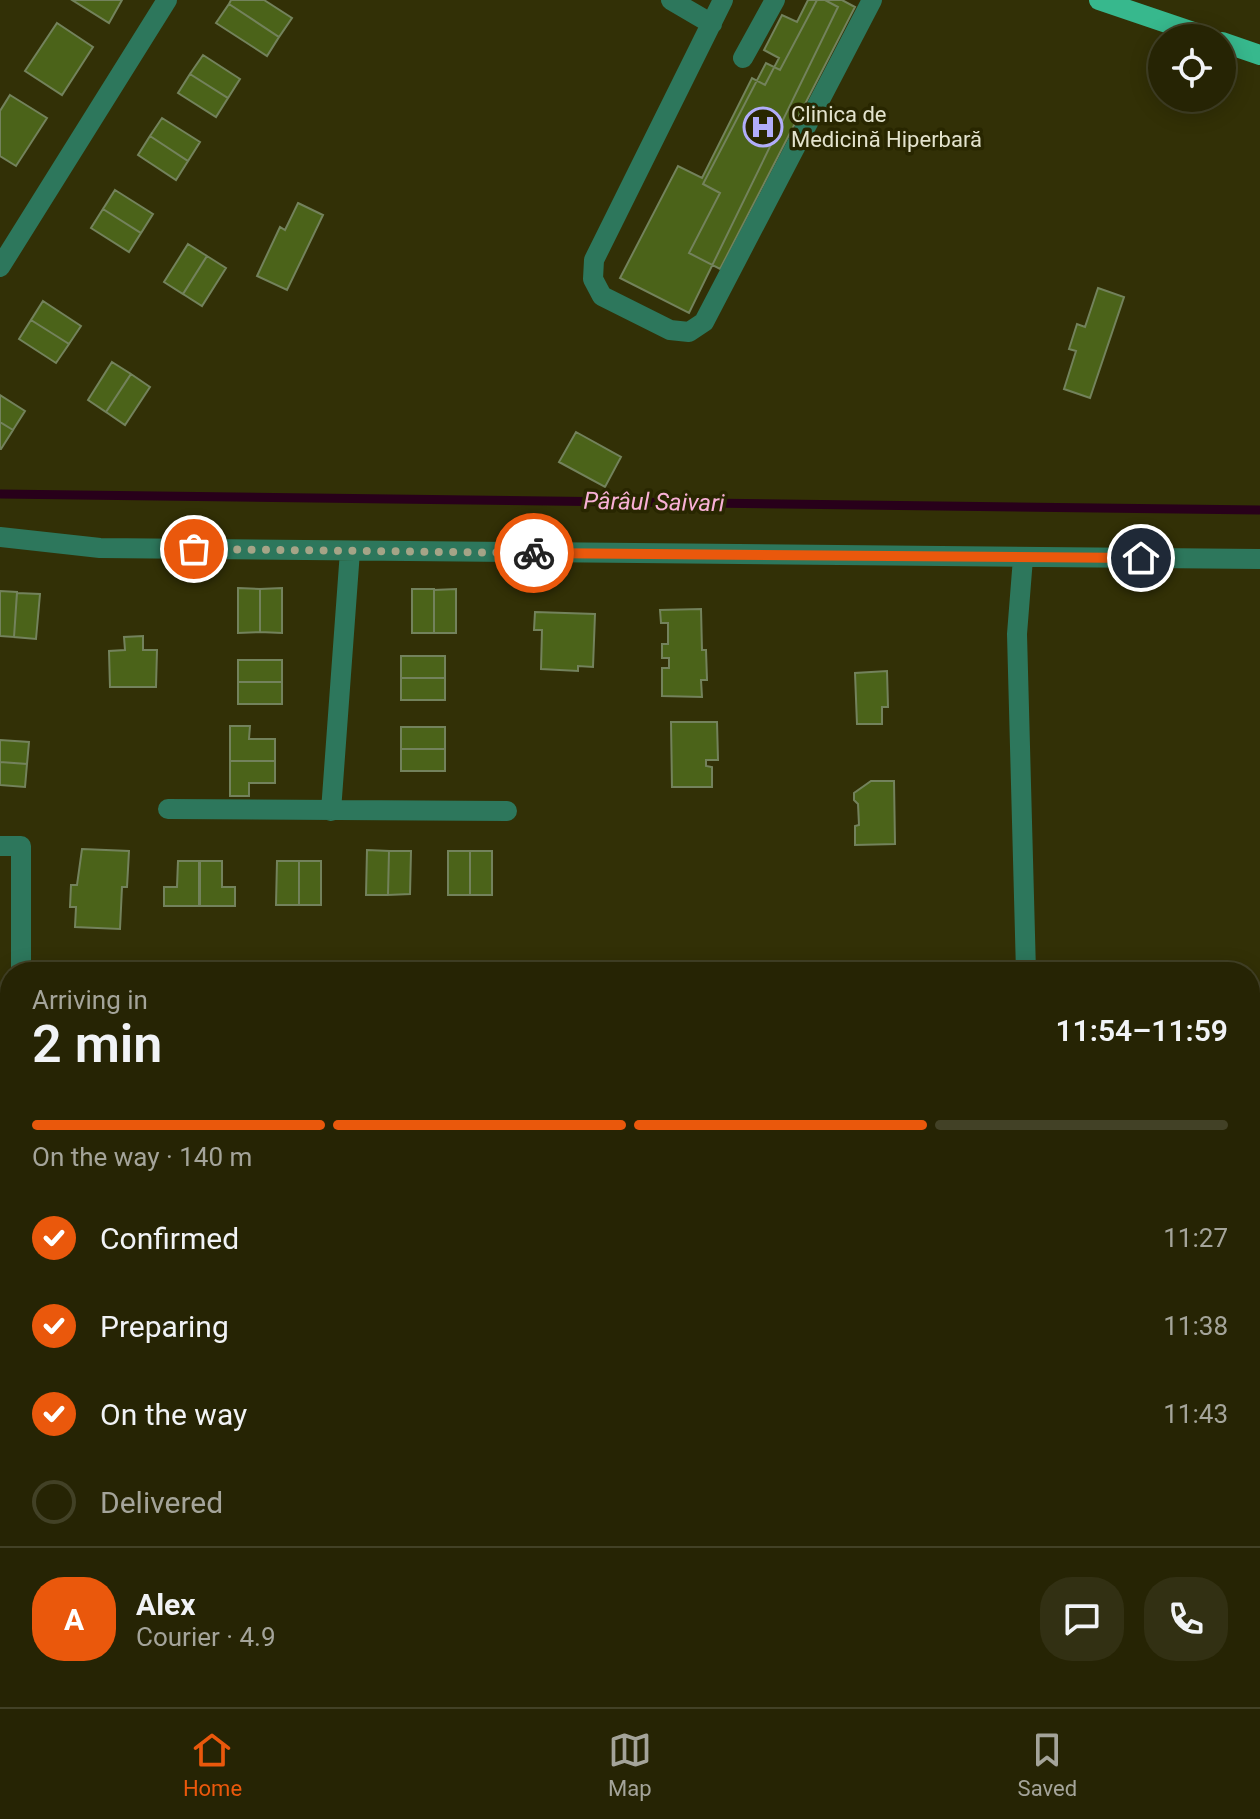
<!DOCTYPE html>
<html lang="en">
<head>
<meta charset="utf-8">
<style>
  :root { --surface:#262404; --page:#323013; --text:#f1f3f6; --muted:#a4a49a; --line:#424126; --accent:#ea580c }
  body { margin:0; font-family:Roboto,sans-serif; background:var(--page); color:var(--text); height:100vh; display:flex; flex-direction:column; font-size:30px; white-space:nowrap }
  * { box-sizing:border-box; margin:0 }
  p { font-size:26px; color:var(--muted) }
  .icon { flex:none; width:44px; height:44px; fill:none; stroke:currentColor; stroke-width:2; stroke-linecap:round; stroke-linejoin:round }
  .map { position:relative; flex:1; overflow:hidden }
  .panel { position:absolute; left:0px; top:962px; width:1260px; height:746px; display:flex; flex-direction:column; background:var(--surface); border-radius:32px 32px 0 0; box-shadow:0 4px 20px #0003,0 0 0 2px var(--line) }
  .panel>* { flex:none }
  .controls { position:absolute; left:1148px; top:24px; display:grid; gap:16px }
  .controls a { display:grid; place-items:center; width:88px; height:88px; border-radius:50%; background:var(--surface); box-shadow:0 4px 20px #0003,0 0 0 2px var(--line); font-size:40px }
  .pin { position:absolute; display:grid; place-items:center; width:68px; height:68px; color:#fff; margin:-34px; border:4px solid #fff; border-radius:50%; box-shadow:0 2px 8px #0007 }
  .courier { position:absolute; display:grid; place-items:center; width:80px; height:80px; margin:-40px; border:6px solid #ea580c; border-radius:50%; background:#fff; color:#222; box-shadow:0 2px 10px #0007 }
  .headline em { font-style:normal; font-weight:600 }
  .headline div { display:flex; flex-direction:column-reverse }
  .headline { display:flex; align-items:center; justify-content:space-between; height:136px; padding:0 32px }
  h1 { font-size:52px; font-weight:600; line-height:60px }
  .bar { display:grid; grid-template-columns:repeat(4,1fr); gap:12px 8px; align-content:center; height:96px; padding:0 32px }
  .bar i { height:10px; border-radius:6px; background:var(--line) }
  .bar .active { background:var(--accent) }
  .bar p { grid-column:span 4 }
  .line { display:flex; align-items:center; gap:20px; padding:0 32px; border-top:2px solid var(--line) }
  .line div { flex:1 }
  .round { display:grid; place-items:center; flex:none; width:84px; height:84px; border-radius:32px; background:var(--page) }
  ol { padding:0 32px; list-style:none }
  li { display:flex; align-items:center; gap:24px; height:88px }
  li p { margin-inline-start:auto }
  li .icon { padding:8px; border-radius:50%; background:var(--accent); color:#fff; stroke-width:4 }
  li:last-child { color:var(--muted) }
  li i { width:44px; height:44px; border:4px solid var(--line); border-radius:50% }
  .tabs { display:flex; justify-content:space-around; align-items:center; height:112px; border-top:2px solid var(--line); background:var(--surface); font-size:22px; color:var(--muted) }
  .tabs a { display:grid; justify-items:center; gap:4px }
  .tabs .active { color:var(--accent) }
  .map>svg:first-child { display:block }
  .lines { fill:none; stroke-linecap:round; stroke-linejoin:round }
  .stream { stroke:#28001a; stroke-width:9 }
  .building { fill:#4b6319; stroke:#73825c; stroke-width:2 }
  .minor { stroke:#2d775c; stroke-width:20 }
  .major { stroke:#37b88d; stroke-width:20 }
  .done { stroke:#a5a487; stroke-width:8; stroke-dasharray:0 14.4 }
  .route { stroke:#ea580c; stroke-width:10 }
  .labels { text-anchor:middle; dominant-baseline:central; stroke-width:7; stroke-linejoin:round; paint-order:stroke }
  .poi-label { font-size:22px; fill:#e3e3cd; stroke:#282600; text-anchor:start }
  .water-label { font-size:24px; font-style:italic; fill:#f8b0d6; stroke:#282600 }
</style>
</head>
<body>
<div class="map">
<svg width="1260" height="1707" viewBox="0 0 1260 1707">
  <rect width="100%" height="100%" fill="#323006"/>
  <g class="lines">
    <path class="stream" d="M0,494L1260,510"/>
  </g>
  <path class="building" d="M72,0H122L109,23Z
    M231,0H264L292,18L279,37L229,4Z
    M808,0H825L838,7L689,313L620,278L678,166L702,178L752,78L765,85L779,58L764,50L782,15L797,22Z
    M817,0H842L855,7L720,269L689,253L720,193L703,184L766,63L780,70Z
    M229,4L279,37L267,56L216,23Z
    M57,23L93,47L62,95L25,71Z
    M203,55L240,79L228,98L190,74Z
    M190,74L228,98L216,117L178,93Z
    M10,95L47,118L16,166L0,156V111Z
    M162,118L200,142L188,161L150,136Z
    M150,136L188,161L176,180L138,155Z
    M115,190L153,214L141,233L103,209Z
    M298,203L323,215L287,290L257,276L280,227L285,230Z
    M103,209L141,233L129,252L91,228Z
    M188,244L207,256L183,294L164,282Z
    M207,256L226,268L202,306L183,294Z
    M1098,288L1124,297L1090,398L1064,389L1076,351L1069,349L1077,324L1085,327Z
    M43,301L81,326L69,344L31,320Z
    M31,320L69,344L56,363L19,339Z
    M112,362L131,374L106,412L88,400Z
    M131,374L150,387L125,425L106,412Z
    M0,395L25,411L13,430L0,422Z
    M0,422L13,430L1,449H0Z
    M576,432L621,457L605,487L559,462Z
    M238,588L260,589V632L238,633Z
    M282,588V633L260,632V589Z
    M412,589H434V633H412Z
    M456,589V633H434V590Z
    M0,591L17,592L14,637L0,636Z
    M17,593L40,594L36,639L14,637Z
    M701,609L702,650H706L707,680H701L702,697L662,696V668H669V658H662V644H668V623H661L660,610Z
    M535,612L595,614L593,667L578,666V671L541,669L542,630H534Z
    M143,636V650H157L156,687H110L109,651L125,650L124,637Z
    M401,656H445V678H401Z
    M238,660H282V682H238Z
    M887,671L888,707H882V724H857L855,673Z
    M401,678H445V700H401Z
    M238,682H282V704H238Z
    M671,722H717L718,760H706V766L712,767V787H672Z
    M230,726H250L249,739H275V761H230Z
    M401,727H445V749H401Z
    M0,740L29,742L27,764L0,762Z
    M401,749H445V771H401Z
    M230,761H275V783H249V796H230Z
    M0,762L27,764L25,787L0,785Z
    M871,781H894L895,844L855,845V826L859,825L858,804L854,800V793Z
    M82,849L129,851L127,887H122L120,929L75,927L76,907H70L71,885H77Z
    M367,850L389,851L388,895H366Z
    M389,851H411L410,894L388,895Z
    M448,851H470V895H448Z
    M470,851H492V895H470Z
    M178,861H199V906H164V887H177Z
    M200,861H222V887H235V906H200Z
    M277,861H299V905H276Z
    M299,861H321V905H299Z
    M76,961L123,963L122,972H75Z"/>
  <g class="lines">
    <path class="minor" d="M671,0L712,24
      M723,0L594,260L593,279L602,296L670,330L689,332L704,322L872,0
      M743,58L775,0
      M0,267L167,0
      M0,537L100,548L1260,559
      M1023,558L1017,634L1026,972
      M168,809L507,811
      M331,811L350,551
      M0,846H21V972
      M0,1548L10,1320"/>
    <path class="major" d="M1099,0L1211,38
      M1222,42L1260,55"/>
  </g>
  <g class="lines">
    <path class="done" d="M194,549L534,553"/>
    <path class="route" d="M534,553L1141,558"/>
  </g>
  <defs>
    <g id="hospital-ring" transform="scale(2)"><circle r="9.5" fill="#282600" stroke="#b1adfa" stroke-width="1.5"/><path d="M-5-5h3v3.5h4V-5h3V5h-3V1.5h-4V5h-3Z" fill="#b1adfa"/></g>
  </defs>
  <g fill-rule="evenodd">
    <use href="#hospital-ring" x="763" y="127"/>
  </g>
  <g class="labels">
    <g class="poi-label">
      <text x="791" y="114">Clinica de<tspan x="791" dy="25">Medicină Hiperbară</tspan></text>
    </g>
    <g class="water-label">
      <text transform="translate(654 502) rotate(1)">Pârâul Saivari</text>
    </g>
  </g>
</svg>
<div class="controls">
<a><svg class="icon" aria-label="locate" viewBox="0 0 24 24"><circle cx="12" cy="12" r="6"/><path d="M12 2v4M12 18v4M2 12h4M18 12h4"/></svg></a>
</div>
<div class="pin" style="left:194px;top:549px;background:#ea580c"><svg class="icon" aria-label="bag" viewBox="0 0 24 24"><path d="M5 8h14l-1 12H6zM9 8a3 3 0 0 1 6 0"/></svg></div>
<div class="pin" style="left:1141px;top:558px;background:#1f2937"><svg class="icon" aria-label="home" viewBox="0 0 24 24"><path d="M3 11l9-7 9 7M6 9v11h12V9"/></svg></div>
<div class="courier" style="left:534px;top:553px"><svg class="icon" aria-label="bike" viewBox="0 0 24 24"><circle cx="6" cy="16" r="4"/><circle cx="18" cy="16" r="4"/><path d="M6 16l4-8h5l3 8M10 8l3 8H6M13 5h3"/></svg></div>
<section class="panel">
<div class="headline"><div><h1>2 min</h1><p>Arriving in</p></div><em>11:54–11:59</em></div>
<div class="bar"><i class="active"></i><i class="active"></i><i class="active"></i><i></i><p>On the way · 140 m</p></div>
<ol>
<li><svg class="icon" aria-label="check" viewBox="0 0 24 24"><path d="M5 12l5 5 9-10"/></svg>Confirmed<p>11:27</p></li>
<li><svg class="icon" aria-label="check" viewBox="0 0 24 24"><path d="M5 12l5 5 9-10"/></svg>Preparing<p>11:38</p></li>
<li><svg class="icon" aria-label="check" viewBox="0 0 24 24"><path d="M5 12l5 5 9-10"/></svg>On the way<p>11:43</p></li>
<li><i></i>Delivered</li>
</ol>
<div class="line" style="height:144px"><b class="round" style="background:var(--accent);color:#fff">A</b><div><b>Alex</b><p>Courier · 4.9</p></div><a class="round"><svg class="icon" aria-label="chat" viewBox="0 0 24 24"><path d="M4 5h16v11H9l-5 4z"/></svg></a><a class="round"><svg class="icon" aria-label="phone" viewBox="0 0 24 24"><path d="M5 4h4l2 5-3 2q2 4 5 5l2-3 5 2v4C11 20 4 13 5 4z"/></svg></a></div>
</section>
</div>
<nav class="tabs">
<a class="active"><svg class="icon" aria-label="home" viewBox="0 0 24 24"><path d="M3 11l9-7 9 7M6 9v11h12V9"/></svg>Home</a>
<a><svg class="icon" aria-label="map" viewBox="0 0 24 24"><path d="M3 6l6-2 6 2 6-2v14l-6 2-6-2-6 2zM9 4v14M15 6v14"/></svg>Map</a>
<a><svg class="icon" aria-label="saved" viewBox="0 0 24 24"><path d="M7 4h10v16l-5-4-5 4z"/></svg>Saved</a>
</nav>
</body>
</html>
